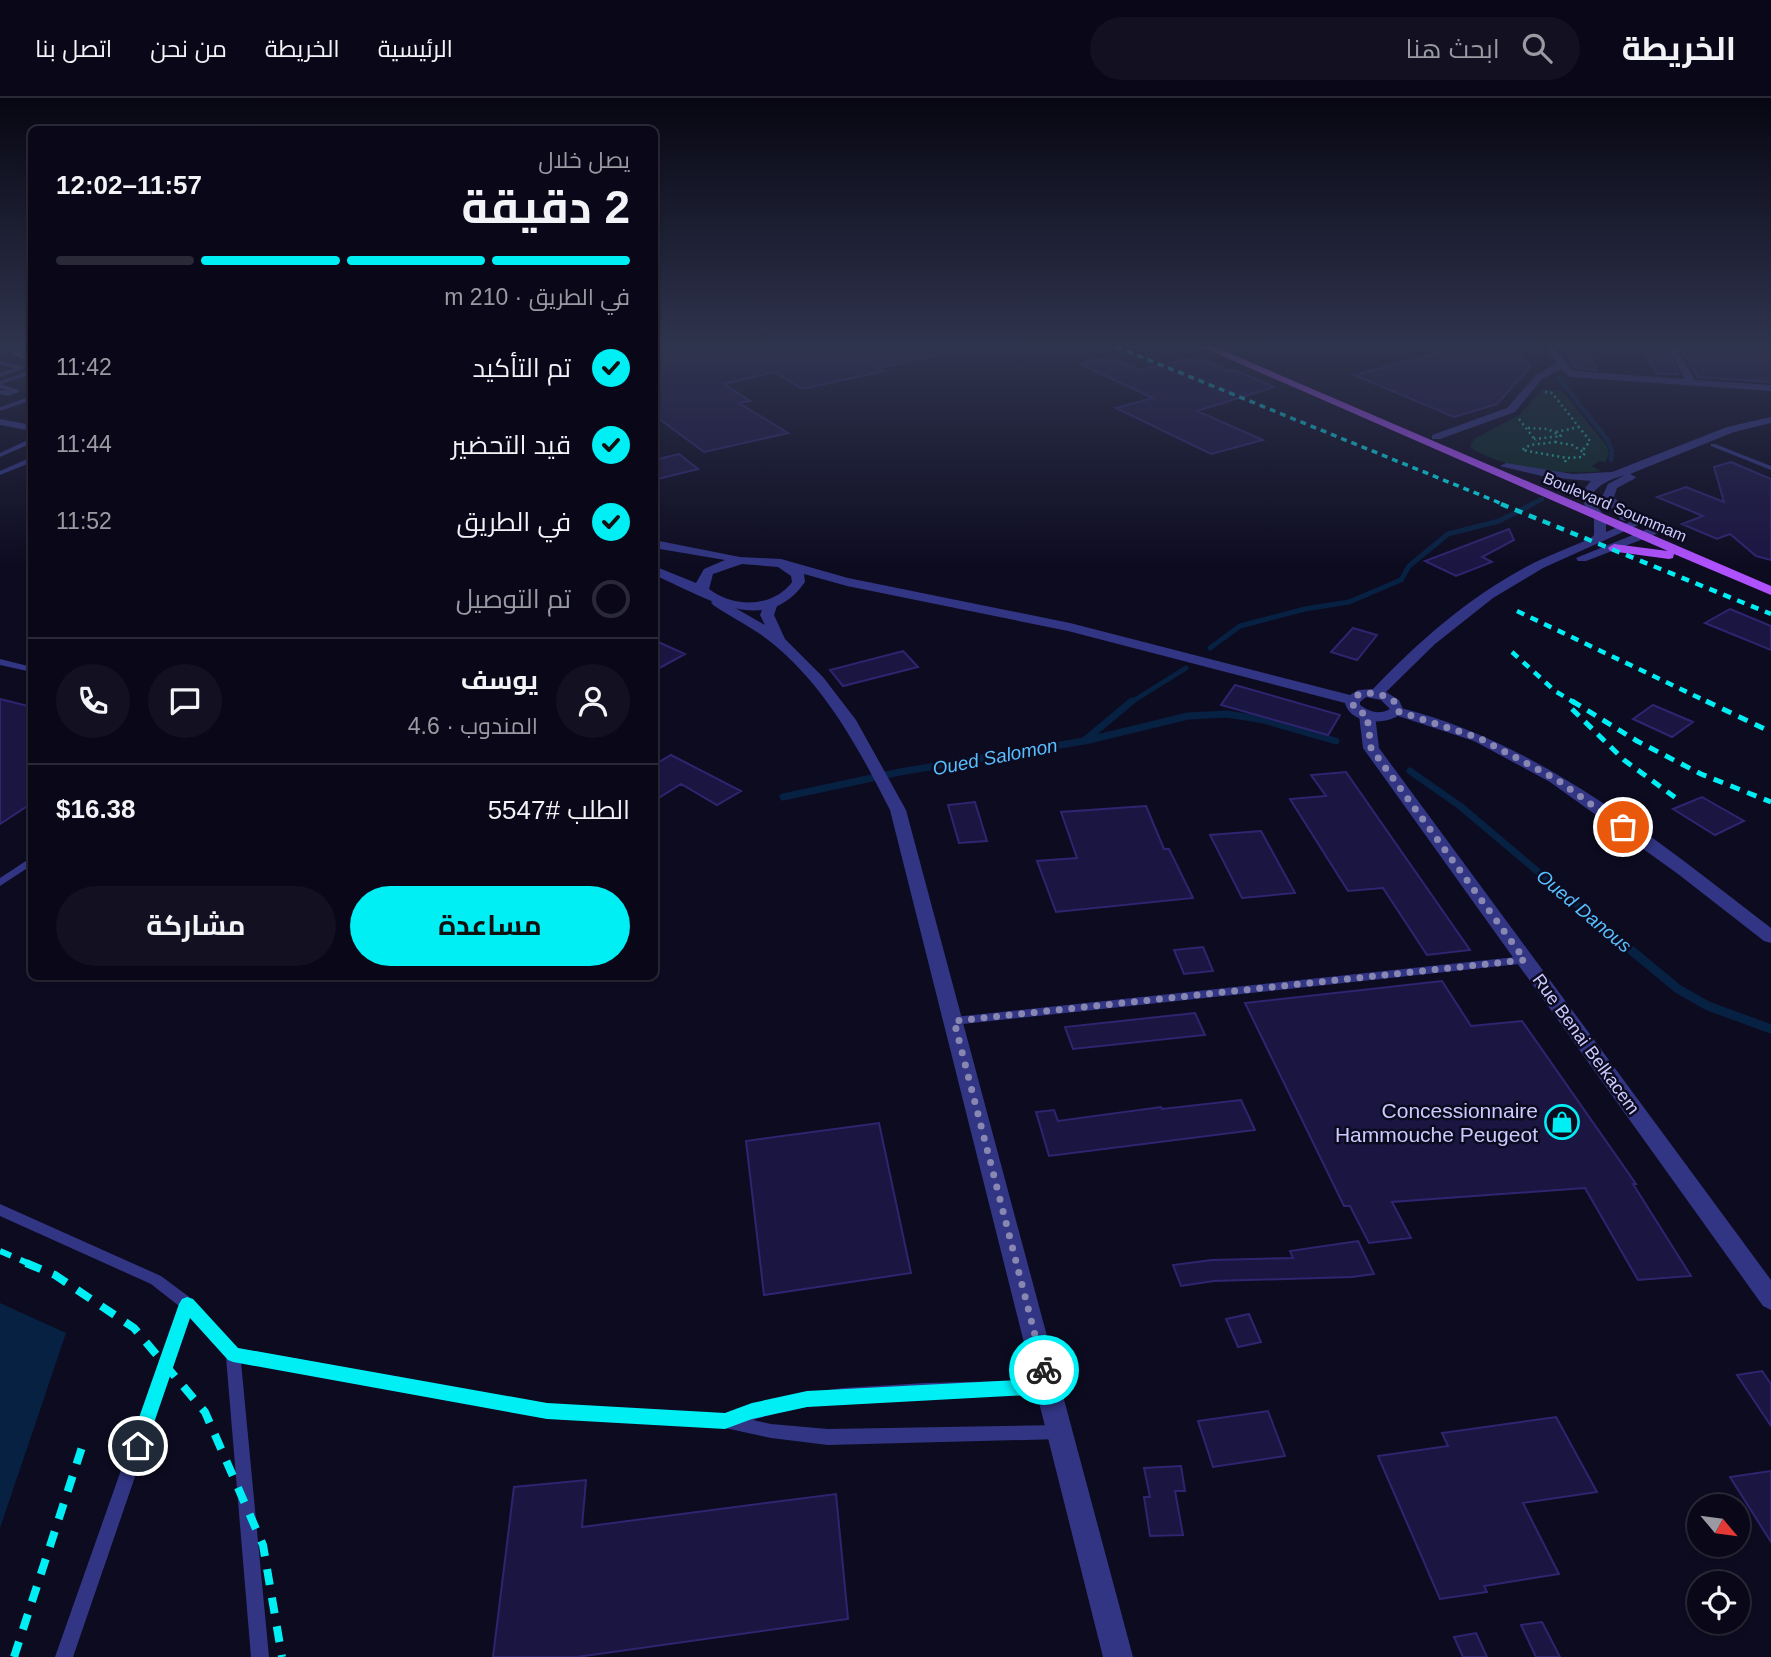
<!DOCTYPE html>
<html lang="ar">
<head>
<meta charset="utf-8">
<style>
  :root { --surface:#0a0818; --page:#131121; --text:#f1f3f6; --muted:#999aa2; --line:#2a2937; --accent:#00eff5 }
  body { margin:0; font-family:Helvetica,Cairo,sans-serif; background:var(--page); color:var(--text); direction:rtl; height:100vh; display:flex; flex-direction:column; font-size:26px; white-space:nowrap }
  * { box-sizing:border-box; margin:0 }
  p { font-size:23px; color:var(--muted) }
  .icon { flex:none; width:38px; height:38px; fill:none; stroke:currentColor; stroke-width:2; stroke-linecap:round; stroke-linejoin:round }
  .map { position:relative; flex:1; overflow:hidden; direction:ltr }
  .panel { position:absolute; left:28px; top:28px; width:630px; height:854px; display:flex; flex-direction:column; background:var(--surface); border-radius:10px; box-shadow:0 2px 5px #0004,0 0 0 2px var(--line); direction:rtl }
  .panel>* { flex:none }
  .needle { width:46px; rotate:119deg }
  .fabs { position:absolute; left:1687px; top:1396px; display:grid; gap:14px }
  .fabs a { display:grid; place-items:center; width:63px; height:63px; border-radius:50%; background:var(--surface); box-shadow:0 2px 5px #0004,0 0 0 2px var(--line); font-size:35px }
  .pin { position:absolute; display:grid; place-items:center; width:60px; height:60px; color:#fff; margin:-30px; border:4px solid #fff; border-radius:50%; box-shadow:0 2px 7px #0007 }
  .courier { position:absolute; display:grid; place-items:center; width:70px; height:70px; margin:-35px; border:5px solid #00eff5; border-radius:50%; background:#fff; color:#222; box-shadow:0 2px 9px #0007 }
  .head em { font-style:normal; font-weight:700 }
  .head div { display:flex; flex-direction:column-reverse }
  .head { display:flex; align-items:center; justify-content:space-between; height:119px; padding:0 28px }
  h1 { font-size:46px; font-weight:700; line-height:52px }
  .bar { display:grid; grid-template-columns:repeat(4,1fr); gap:10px 7px; align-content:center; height:84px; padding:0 28px }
  .bar i { height:9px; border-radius:5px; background:var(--line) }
  .bar .selected { background:var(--accent) }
  .bar p { grid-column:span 4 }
  .line { display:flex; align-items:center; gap:18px; padding:0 28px; border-top:2px solid var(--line) }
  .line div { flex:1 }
  .round { display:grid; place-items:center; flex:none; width:74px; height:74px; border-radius:37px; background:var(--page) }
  ol { padding:0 28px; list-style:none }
  li { display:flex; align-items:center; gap:21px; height:77px }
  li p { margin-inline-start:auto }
  li .icon { padding:7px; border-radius:50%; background:var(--accent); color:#111; stroke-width:4 }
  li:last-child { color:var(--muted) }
  li i { width:38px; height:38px; border:4px solid var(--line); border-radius:50% }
  .button { display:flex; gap:14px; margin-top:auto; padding:14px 28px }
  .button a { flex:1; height:80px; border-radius:42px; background:var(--accent); color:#111; font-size:28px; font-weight:700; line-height:80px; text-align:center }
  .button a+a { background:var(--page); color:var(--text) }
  header { display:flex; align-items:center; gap:42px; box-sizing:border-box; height:98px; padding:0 35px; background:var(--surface); border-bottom:2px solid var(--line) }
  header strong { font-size:33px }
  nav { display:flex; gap:38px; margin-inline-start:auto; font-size:24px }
  .search { width:490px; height:63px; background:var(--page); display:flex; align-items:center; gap:18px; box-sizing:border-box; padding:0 24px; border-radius:38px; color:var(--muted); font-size:26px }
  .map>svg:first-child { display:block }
  .green { fill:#0d2a27 }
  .water { fill:#072143 }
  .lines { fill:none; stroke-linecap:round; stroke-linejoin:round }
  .stream-far3 { stroke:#072143; stroke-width:4.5 }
  .stream-far2 { stroke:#072143; stroke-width:5 }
  .stream-far1 { stroke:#072143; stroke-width:7 }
  .stream { stroke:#072143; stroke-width:9 }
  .building { fill:#1b1542; stroke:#2e2570; stroke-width:2 }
  .path { stroke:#24b9a4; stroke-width:2.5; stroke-dasharray:2 3.5; stroke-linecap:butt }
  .service { fill:#323583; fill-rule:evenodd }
  .minor { fill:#323583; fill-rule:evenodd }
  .tertiary { fill:#323583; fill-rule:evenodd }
  .primary { fill:#b051ff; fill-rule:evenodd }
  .rail-far4 { stroke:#00eff5; stroke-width:3.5; stroke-dasharray:6 5; stroke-linecap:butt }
  .rail-far3 { stroke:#00eff5; stroke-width:4.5; stroke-dasharray:8 7; stroke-linecap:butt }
  .rail-far2 { stroke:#00eff5; stroke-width:5; stroke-dasharray:10 8; stroke-linecap:butt }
  .rail-far1 { stroke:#00eff5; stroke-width:6; stroke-dasharray:12 10; stroke-linecap:butt }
  .rail { stroke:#00eff5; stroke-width:8; stroke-dasharray:16 13; stroke-linecap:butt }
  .route { fill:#00eff5 }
  .done { stroke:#8887b1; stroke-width:7; stroke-dasharray:0 12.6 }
  .labels { text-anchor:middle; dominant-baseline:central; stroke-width:5; stroke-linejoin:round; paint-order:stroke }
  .far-street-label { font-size:16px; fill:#cbcaff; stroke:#0d0b20 }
  .street-label { font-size:18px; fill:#cbcaff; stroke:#0d0b20 }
  .water-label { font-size:19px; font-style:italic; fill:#58bfff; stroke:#0d0b20 }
  .near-poi-label { font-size:21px; fill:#cbcaff; stroke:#0d0b20; text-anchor:end }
</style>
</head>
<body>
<header>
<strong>الخريطة</strong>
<div class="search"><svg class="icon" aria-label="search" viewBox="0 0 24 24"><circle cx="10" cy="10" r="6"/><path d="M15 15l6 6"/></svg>ابحث هنا</div>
<nav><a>الرئيسية</a><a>الخريطة</a><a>من نحن</a><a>اتصل بنا</a></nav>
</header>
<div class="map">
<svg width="1771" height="1559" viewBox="0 0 1771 1559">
  <rect width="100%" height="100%" fill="#0d0b20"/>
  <path class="green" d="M1543,291L1562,293L1607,348L1609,356L1605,364L1599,363L1592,368L1601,373C1567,378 1499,370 1470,349L1474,341L1519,317Z"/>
  <path class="water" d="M0,1205L66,1235L0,1430Z"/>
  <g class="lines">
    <path class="stream-far3" d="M1535,249L1541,258
      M1559,280L1608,343L1612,353L1611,362
      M1530,407L1542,401"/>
    <path class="stream-far2" d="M1210,550L1240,528L1305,511L1349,504L1401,482L1409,468L1448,436L1499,423L1533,406
      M1130,605L1186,570"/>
    <path class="stream-far1" d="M1085,643L1188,618L1227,616L1264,622L1336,643
      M1410,673L1460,708L1633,854
      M783,699L900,674L1084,643L1132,603"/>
    <path class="stream" d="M1631,852L1678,891L1708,908L1771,931"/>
  </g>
  <path class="building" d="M675,249H933L934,258L878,270L884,273L802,291L775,274L724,286L750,303L739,305L788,335L704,354L654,317V254Z
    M1461,249H1516L1530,269L1497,306L1454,319L1354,277Z
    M1565,249H1585L1597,272L1575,270Z
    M1639,249H1665L1679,276H1658Z
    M1679,249L1771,250V284L1698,279Z
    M1111,259L1138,272L1198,259L1228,273L1234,272L1274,289L1197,313L1263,342L1211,356L1116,310L1153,300L1080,266Z
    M679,356L698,371L654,382V362Z
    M1731,364L1771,381V462L1756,458L1730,436L1717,441L1682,426L1703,418L1657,399L1686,389L1724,404L1714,369Z
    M1509,431L1514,442L1482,459L1492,464L1456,478L1425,463Z
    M1730,511L1771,528V552L1705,525Z
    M1353,530L1377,537L1357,562L1331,554Z
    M654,542L685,556L654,573Z
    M903,553L918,569L843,588L830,572Z
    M1235,587L1340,617L1328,637L1221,607Z
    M0,601L32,609V705L0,726Z
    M1653,607L1693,624L1672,639L1633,621Z
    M671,657L741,693L717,707L681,686L654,703V667Z
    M1346,674L1470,852L1427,857L1383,790L1348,793L1290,701L1326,698L1311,677Z
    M1702,699L1744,723L1715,737L1673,711Z
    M975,704L987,743L959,745L948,707Z
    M1146,708L1164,751H1169L1193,800L1056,814L1037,763L1077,760L1061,714Z
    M1261,733L1295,795L1242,800L1210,737Z
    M1203,849L1213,873L1184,876L1174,852Z
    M1442,883L1471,928L1522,923L1636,1086H1633L1691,1178L1638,1182L1585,1090L1392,1104L1411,1140L1369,1145L1350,1108H1344L1245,905Z
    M1195,915L1205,937L1073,951L1065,929Z
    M1241,1002L1255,1032L1049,1058L1036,1014L1054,1012L1058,1023L1161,1009L1162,1011Z
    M879,1025L911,1175L764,1197L746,1043Z
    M1358,1143L1374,1176L1352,1179L1214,1183L1181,1188L1173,1167L1212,1162L1293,1160L1290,1153Z
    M1249,1216L1261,1244L1238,1249L1226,1221Z
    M1762,1273L1771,1286V1328L1737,1277Z
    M1268,1313L1285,1358L1213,1369L1198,1323Z
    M1556,1319L1597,1394L1523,1405L1559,1476L1484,1488L1487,1494L1440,1501L1378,1358L1448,1348L1442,1335Z
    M1181,1368L1185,1393H1175L1183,1437L1150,1438L1144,1399H1150L1144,1370Z
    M1771,1373V1444L1730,1379Z
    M586,1382L582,1429L836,1396L848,1521L577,1559H493L514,1389Z
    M1542,1524L1560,1559H1536L1521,1527Z
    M1476,1535L1487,1559H1463L1454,1539Z"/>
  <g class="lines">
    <path class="path" d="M1545,294L1552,295L1590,343L1583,352
      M1519,321L1536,343
      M1528,330L1548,331L1561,338L1534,341
      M1556,334L1579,329
      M1555,344L1572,347L1585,355L1582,359L1567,360L1522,352L1530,347Z
      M1565,364L1567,360"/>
    <path class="service" d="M24,251L32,252V256L26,254L19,256L32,259V263L10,256Z
      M0,263L24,269L25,270L0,279V275L15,270L0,267Z
      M32,272V276L1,286L19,292V294L8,298L0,296V292L11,293L0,290V283Z
      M32,298V302L0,313V309Z
      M32,340V345L0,359V355Z
      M1711,346H1715L1771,368V372L1711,348Z
      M32,359V364L0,377V373Z
      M0,561L32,569V574L0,567Z
      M32,759V767L0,788V780Z
      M1525,858L1529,859L1531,862L1529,865L954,927L950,926L948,923L950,920L954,919Z
      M0,1106L161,1178L192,1201L237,1250L547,1306L725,1316L763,1304L802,1296L843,1290L925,1285L1048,1282L1053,1284L1056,1289L1053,1294L1048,1296C953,1299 844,1293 753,1322L771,1326L828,1331L1060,1327L1066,1329L1068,1334L1066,1339L1060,1341L828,1347L771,1340L725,1330L547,1320L241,1264L269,1559H251L226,1259L190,1219L73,1559H55L179,1208L151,1186L0,1118Z"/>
    <path class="minor" d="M1545,249H1554L1573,273L1685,281L1667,249H1676L1695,282L1771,287V293L1570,279L1561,271L1542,281L1515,314L1440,341H1432V337L1507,310L1536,277L1557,265Z
      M1771,319V325L1734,334L1630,376L1636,379L1634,381L1617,390L1614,399L1631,419L1625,423L1621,422L1602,399L1608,386L1625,377C1612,381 1602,384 1593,395L1595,406L1606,420L1600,424C1589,420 1583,406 1581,395L1591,383L1546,379L1500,368L1506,365L1573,376L1612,374L1727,329Z
      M718,500L765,527L760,517L766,502H776L778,505L774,517L785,541L823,579L856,622L906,712L1133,1559H1103L890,712C859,651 826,589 772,545C754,530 732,520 713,507L711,504Z
      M1397,609C1540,644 1656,742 1771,830V845L1764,843L1678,776L1550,684L1474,643L1392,616L1390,613L1392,610Z
      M1367,612L1375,617L1379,650L1771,1182V1212L1763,1208L1363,650L1359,617Z"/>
    <path class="tertiary" d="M0,321L32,327V333L0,327Z
      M1600,416L1606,420V434L1637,421L1643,425L1543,470L1493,500L1435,546L1386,594L1399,602L1404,613C1391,628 1351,628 1345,605L1068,533L847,488L804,476L805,484C765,542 702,497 654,477V468L696,485L704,471L725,462L654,450V442L740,459L781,461L848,480L1070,525L1350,597L1358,592L1373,591C1418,544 1468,500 1526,469C1546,458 1569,450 1591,440L1594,437V420ZM742,466L778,469L791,478L792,484C773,510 733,510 709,491L713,476ZM1366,599L1381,602L1390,611C1379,617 1370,614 1360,607V604Z
      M1655,428L1661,432L1659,435L1586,463H1578L1576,460Z"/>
    <path class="primary" d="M1202,249H1215L1771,488V497L1674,456L1673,460L1669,461L1610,453L1608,450L1614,446L1668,453Z"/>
    <path class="rail-far4" d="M1117,249L1505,407"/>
    <path class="rail-far3" d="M1501,406L1771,516
      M1517,513L1710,605
      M1512,554L1555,593L1575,605"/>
    <path class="rail-far2" d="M1572,603L1637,643L1701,676L1771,704
      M1706,603L1771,634
      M1572,611L1624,662L1680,703"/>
    <path class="rail-far1" d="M0,1153L30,1166"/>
    <path class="rail" d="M26,1165L55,1177L134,1230L205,1314L263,1447L282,1559
      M14,1559L84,1343"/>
  </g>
  <linearGradient id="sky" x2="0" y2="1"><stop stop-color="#070612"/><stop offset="0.53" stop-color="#2f344e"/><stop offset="1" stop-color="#2f344e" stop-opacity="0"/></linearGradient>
  <rect width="1771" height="468" fill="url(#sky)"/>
  <path class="route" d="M187,1199L193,1201L238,1250L547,1305L725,1315L752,1305L807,1293L1038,1281L1036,1272L1038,1267L1044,1265L1050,1267L1056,1289L1054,1294L1048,1296L807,1309L752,1321L725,1331L547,1321L233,1264L228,1262L190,1220L146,1348L144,1354L138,1356L132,1354L129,1348L179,1206L182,1201Z"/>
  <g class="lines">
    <path class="done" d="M1044,1272L954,923L1525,862L1371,650L1367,617L1356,612L1352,605L1358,597C1371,593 1384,596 1395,604L1397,613L1479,640L1556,681L1623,729"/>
  </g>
  <defs>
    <g id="shop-ring" transform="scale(1.75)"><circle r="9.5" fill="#0d0b20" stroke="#00eff5" stroke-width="1.5"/><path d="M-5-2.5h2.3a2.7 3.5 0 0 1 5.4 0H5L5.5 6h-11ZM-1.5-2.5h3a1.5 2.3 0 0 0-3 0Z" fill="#00eff5"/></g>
  </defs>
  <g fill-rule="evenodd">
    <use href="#shop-ring" x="1562" y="1024"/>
  </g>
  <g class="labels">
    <g class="far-street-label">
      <text transform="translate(1615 409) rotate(23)">Boulevard Soummam</text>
    </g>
    <g class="street-label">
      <text transform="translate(1586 946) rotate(54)">Rue Benai Belkacem</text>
    </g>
    <g class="water-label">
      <text transform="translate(995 659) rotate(-11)">Oued Salomon</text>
      <text transform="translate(1584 813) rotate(40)">Oued Danous</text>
    </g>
    <g class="near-poi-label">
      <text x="1538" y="1012">Concessionnaire<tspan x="1538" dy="24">Hammouche Peugeot</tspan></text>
    </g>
  </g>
</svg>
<div class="fabs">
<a><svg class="needle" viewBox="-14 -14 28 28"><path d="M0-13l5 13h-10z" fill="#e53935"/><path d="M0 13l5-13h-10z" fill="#999aa2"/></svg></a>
<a><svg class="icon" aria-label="locate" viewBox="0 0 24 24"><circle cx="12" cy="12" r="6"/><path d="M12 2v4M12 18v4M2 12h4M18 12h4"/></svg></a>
</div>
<div class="pin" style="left:1623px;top:729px;background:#ea580c"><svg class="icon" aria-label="bag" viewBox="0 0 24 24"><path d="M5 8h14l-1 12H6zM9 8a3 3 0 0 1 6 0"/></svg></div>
<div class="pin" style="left:138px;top:1348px;background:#1f2937"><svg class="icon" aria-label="home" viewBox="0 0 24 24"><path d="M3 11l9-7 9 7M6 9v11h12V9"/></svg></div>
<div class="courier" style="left:1044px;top:1272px"><svg class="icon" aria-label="bike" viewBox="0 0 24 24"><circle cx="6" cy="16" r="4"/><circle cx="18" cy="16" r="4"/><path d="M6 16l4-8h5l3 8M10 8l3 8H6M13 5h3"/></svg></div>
<section class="panel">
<div class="head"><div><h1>2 دقيقة</h1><p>يصل خلال</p></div><em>11:57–12:02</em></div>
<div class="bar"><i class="selected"></i><i class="selected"></i><i class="selected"></i><i></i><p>في الطريق · 210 m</p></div>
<ol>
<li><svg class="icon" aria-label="check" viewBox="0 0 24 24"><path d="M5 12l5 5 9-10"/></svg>تم التأكيد<p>11:42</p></li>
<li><svg class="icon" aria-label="check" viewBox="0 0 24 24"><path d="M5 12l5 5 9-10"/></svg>قيد التحضير<p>11:44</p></li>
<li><svg class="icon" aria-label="check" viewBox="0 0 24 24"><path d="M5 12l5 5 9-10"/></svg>في الطريق<p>11:52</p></li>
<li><i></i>تم التوصيل</li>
</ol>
<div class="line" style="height:126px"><a class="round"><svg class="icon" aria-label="person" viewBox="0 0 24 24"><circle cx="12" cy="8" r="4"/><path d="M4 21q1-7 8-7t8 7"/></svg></a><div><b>يوسف</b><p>المندوب · 4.6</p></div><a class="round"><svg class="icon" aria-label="chat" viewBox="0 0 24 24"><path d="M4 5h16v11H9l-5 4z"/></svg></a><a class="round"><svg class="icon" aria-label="phone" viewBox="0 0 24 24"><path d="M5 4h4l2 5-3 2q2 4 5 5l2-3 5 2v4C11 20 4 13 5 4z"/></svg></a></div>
<div class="line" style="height:91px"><div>الطلب #5547</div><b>$16.38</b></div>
<div class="button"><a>مساعدة</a><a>مشاركة</a></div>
</section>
</div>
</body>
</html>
